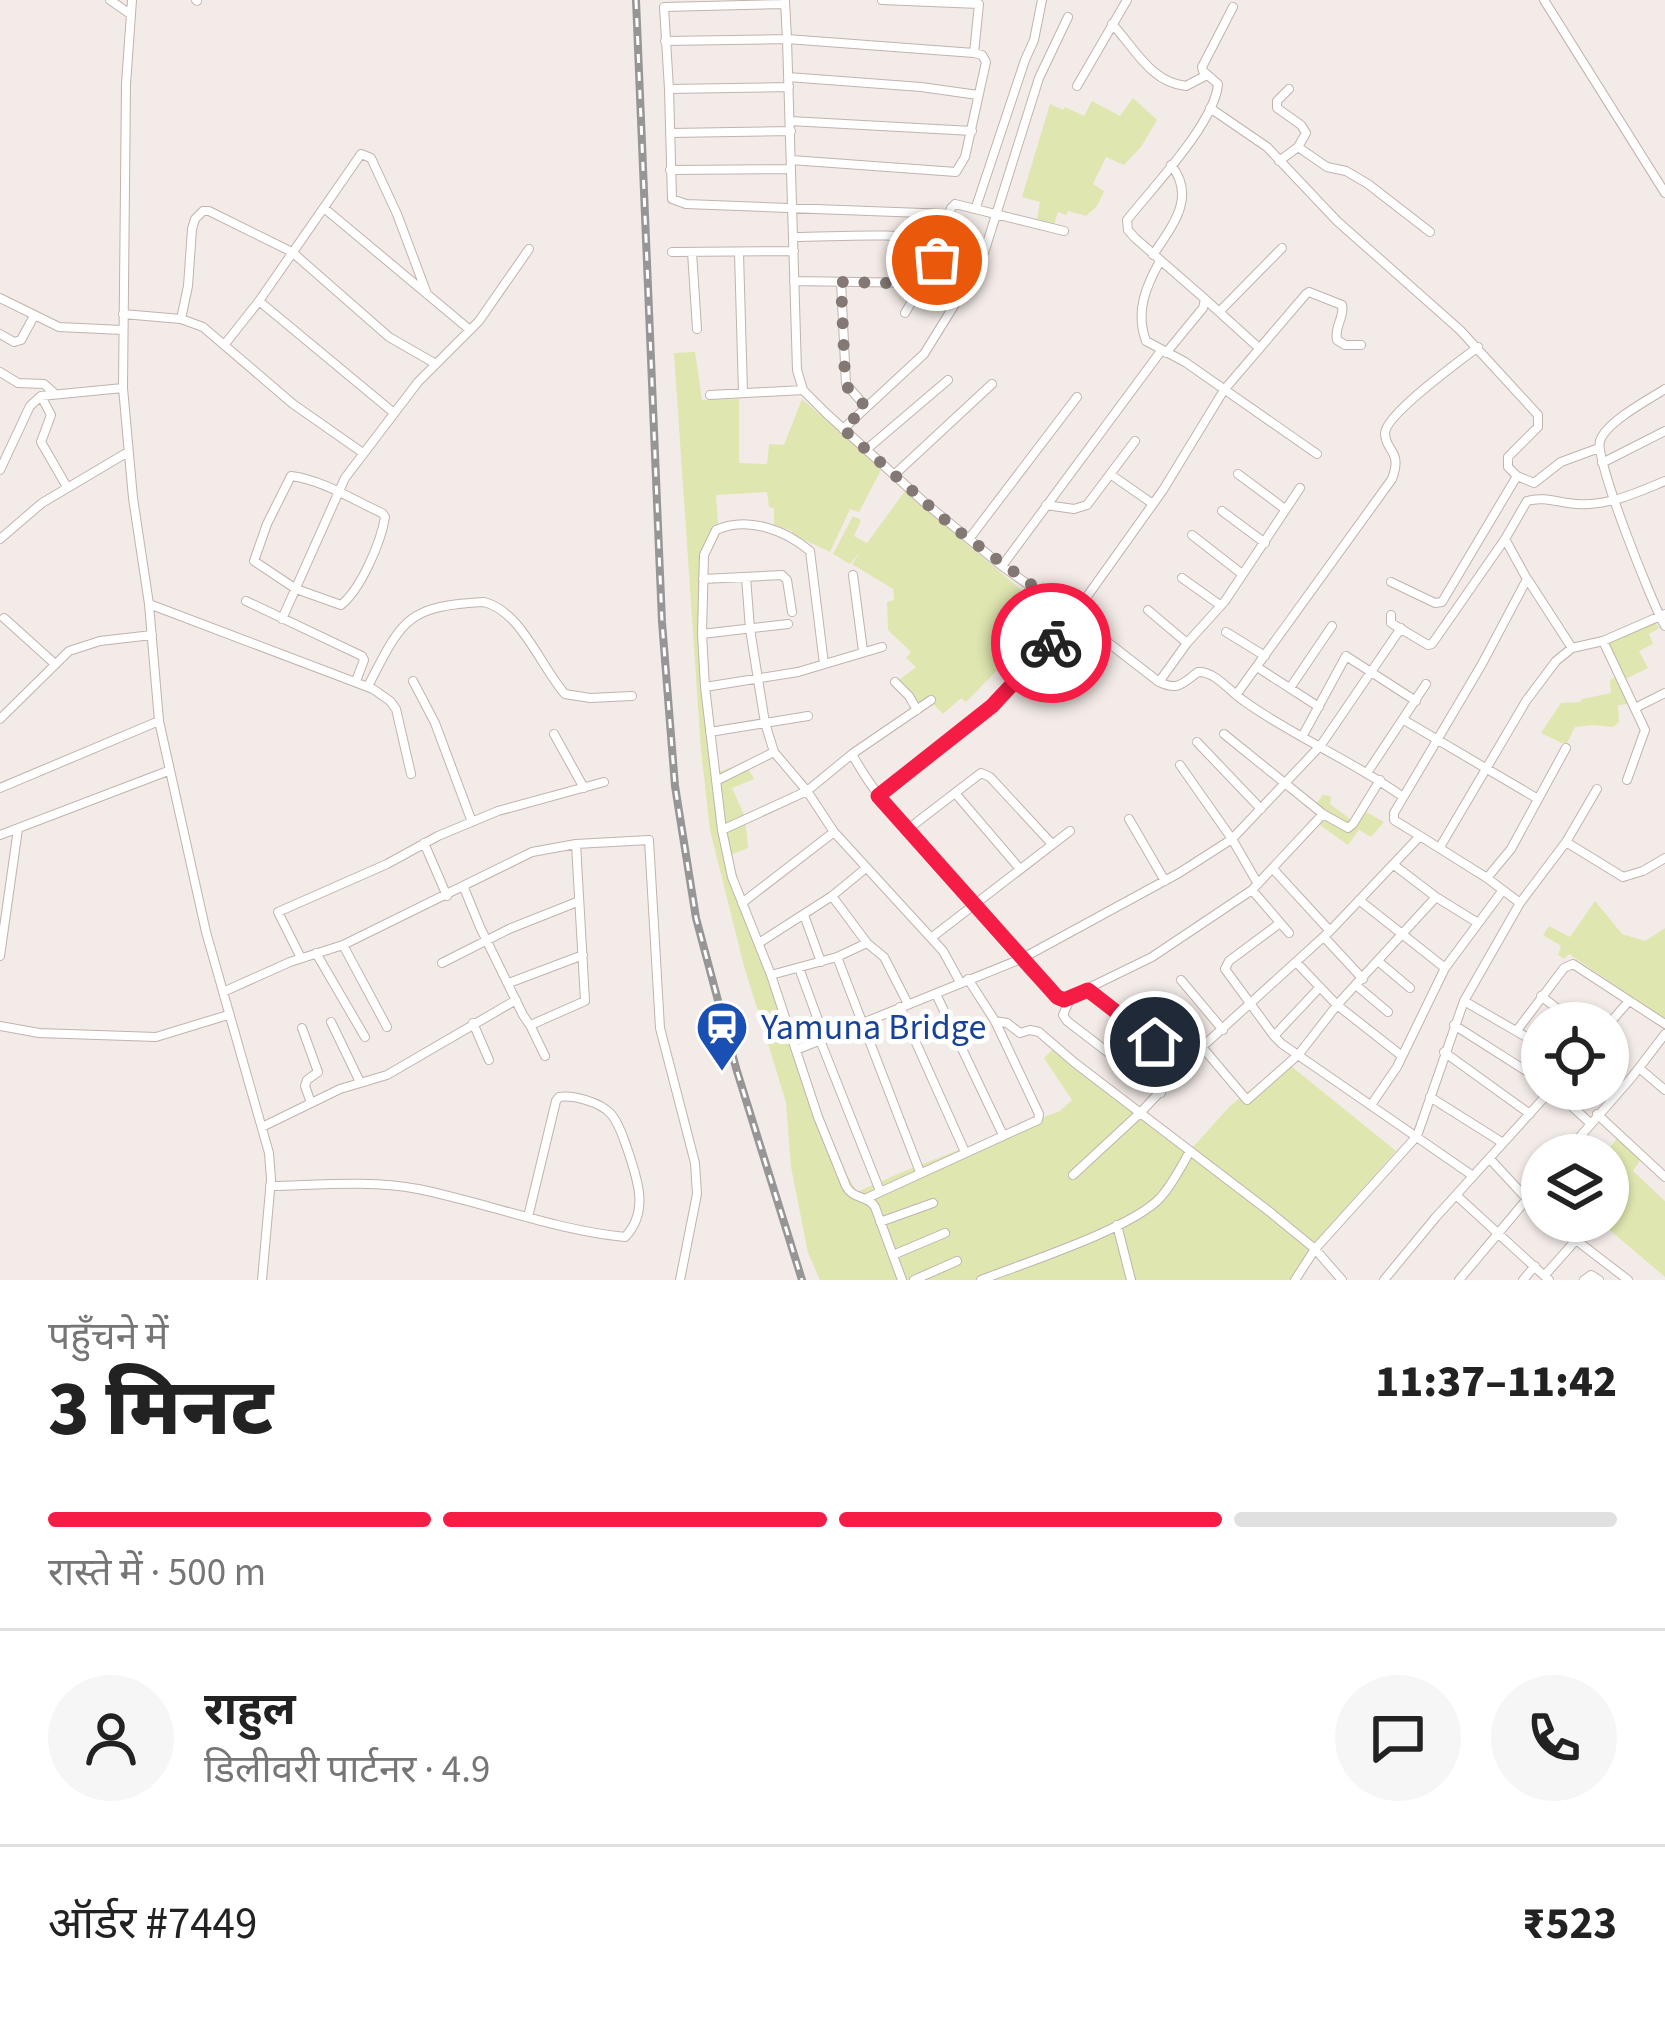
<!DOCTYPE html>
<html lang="hi">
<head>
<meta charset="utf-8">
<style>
  :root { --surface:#fff; --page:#f6f6f6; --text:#222; --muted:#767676; --line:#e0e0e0; --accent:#f51c45 }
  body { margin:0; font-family:"Source Sans 3","Noto Sans Devanagari",sans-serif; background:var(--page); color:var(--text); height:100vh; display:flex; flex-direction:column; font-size:45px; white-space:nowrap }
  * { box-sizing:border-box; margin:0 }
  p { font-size:39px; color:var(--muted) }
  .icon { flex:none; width:66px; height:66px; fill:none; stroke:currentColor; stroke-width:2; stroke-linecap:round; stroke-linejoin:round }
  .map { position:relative; height:1280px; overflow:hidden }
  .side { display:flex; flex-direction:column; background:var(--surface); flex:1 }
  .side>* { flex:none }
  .fabs { position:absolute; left:1521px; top:1002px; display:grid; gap:24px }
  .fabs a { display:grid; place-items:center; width:108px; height:108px; border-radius:50%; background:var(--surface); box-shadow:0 3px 9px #0004; font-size:60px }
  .pin { position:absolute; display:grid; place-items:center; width:102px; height:102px; color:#fff; margin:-51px; border:6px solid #fff; border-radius:50%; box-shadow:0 3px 12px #0007 }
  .courier { position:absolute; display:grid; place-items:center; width:120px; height:120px; margin:-60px; border:9px solid #f51c45; border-radius:50%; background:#fff; color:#222; box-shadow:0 3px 15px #0007 }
  .head em { font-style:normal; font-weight:800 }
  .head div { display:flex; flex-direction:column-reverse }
  .head { display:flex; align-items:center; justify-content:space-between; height:204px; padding:0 48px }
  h1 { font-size:78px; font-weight:800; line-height:90px }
  .bar { display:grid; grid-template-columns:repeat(4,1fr); gap:18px 12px; align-content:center; height:144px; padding:0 48px }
  .bar i { height:15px; border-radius:9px; background:var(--line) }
  .bar .current { background:var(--accent) }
  .bar p { grid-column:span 4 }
  .line { display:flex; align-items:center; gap:30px; padding:0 48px; border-top:3px solid var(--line) }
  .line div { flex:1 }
  .round { display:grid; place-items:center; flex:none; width:126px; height:126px; border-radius:63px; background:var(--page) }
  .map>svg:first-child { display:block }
  .green { fill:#e0e6b0 }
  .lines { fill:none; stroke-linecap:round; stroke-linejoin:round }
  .minor-casing { stroke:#c1b3ad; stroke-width:10 }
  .minor { stroke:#fff; stroke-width:8 }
  .rail-casing { stroke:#969696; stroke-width:8 }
  .rail { stroke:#fff; stroke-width:3; stroke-dasharray:9; stroke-linecap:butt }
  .done { stroke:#837874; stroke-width:12; stroke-dasharray:0 21.6 }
  .route { stroke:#f51c45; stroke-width:15 }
  .labels { text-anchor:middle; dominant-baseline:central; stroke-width:10; stroke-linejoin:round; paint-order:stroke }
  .transit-label { font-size:36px; fill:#164399; stroke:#fff; text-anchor:start }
</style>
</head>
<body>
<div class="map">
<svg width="1665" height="1280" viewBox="0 0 1665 1280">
  <rect width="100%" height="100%" fill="#f3ebe7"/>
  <path class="green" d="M1133,98L1157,120L1141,147L1124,165L1106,157L1093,184L1104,191L1097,206L1086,216L1068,211L1066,215L1058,212L1054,225L1037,219L1040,202L1022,197L1050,104L1063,110L1065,107L1084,116L1092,101L1120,116Z
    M695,352L702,400L739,399V463L767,464L769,444L784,445L802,399L882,468L859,512L850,509L830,552L792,534V531L774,525V508L769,507L767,492L716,495L719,537L708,549L705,629L707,691L718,772L745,763L754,779L732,788L745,817L748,848L730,855L820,1116L840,1163L857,1192L907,1170L1060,1111L1072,1100L1044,1058L1054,1048L1072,1065L1182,1150L1194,1146L1231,1105L1286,1062L1396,1151L1317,1240L1291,1280H820L808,1253L791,1167L786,1102L744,966L710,830L701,750L674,353Z
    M905,491L1061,624L1022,666L1010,657L966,702L961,698L943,714L927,697L918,705L899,680L916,667L906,658L911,652L888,630L887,602L894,600L893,589L852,564L861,551L850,564L833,554L853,516L861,520L854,536L867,543Z
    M1654,621L1659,628L1649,634L1653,644L1639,651L1648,668L1619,682L1628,704L1618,705L1619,722L1613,727L1593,725L1575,727L1566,745L1541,733L1561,703L1580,702L1582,699L1611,693L1610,680L1622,673L1607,642Z
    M1323,795L1331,796L1330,804L1350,819L1360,820L1366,812L1384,822L1371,837L1359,830L1348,845L1320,825L1328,814L1316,804Z
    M1595,901L1622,934L1645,941L1665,928V1019L1569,954L1564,959L1558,955L1561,946L1543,935L1549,926L1570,937Z
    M1618,1137L1641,1159L1633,1171L1665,1201V1277L1599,1221H1608V1155H1604Z"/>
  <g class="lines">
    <g class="minor-casing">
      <path id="minor" d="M110,0L130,14
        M132,0L126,84L123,388L133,498L149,604L159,721L206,932L269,1153L271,1179L262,1280
        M196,0L197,1
        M882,0L979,4L974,53
        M1544,0L1665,193
        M785,1L787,39L974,53L982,55L986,62L965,157L956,172L791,160
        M785,4L664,7L669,89L672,199L686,204L949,214
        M1112,24C1135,48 1150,82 1186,86L1207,75
        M665,41L787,39L797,370L803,390L827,414L924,502L1002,566L1088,627L1159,682C1178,691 1182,684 1198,672C1215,671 1229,691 1244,701C1294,737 1352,760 1403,797
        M788,77L921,87L978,95
        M1077,86L1127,0
        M669,89L789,87
        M1210,108L1267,147L1337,221L1460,330L1538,415V427L1508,457V467L1517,476L1534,483L1561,462L1599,448
        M790,121L972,131
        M670,133L791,131
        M1298,147L1327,167L1346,171L1368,184L1430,232
        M1279,161L1298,147L1306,133L1301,125L1277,108V101L1289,89
        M670,170L790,169
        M976,207L1025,60L1034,40L1042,0
        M324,208L470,330
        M793,237C839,237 895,231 939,242C955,246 968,257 984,253L1039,78L1068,17
        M672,252L794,251
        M692,252L697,329
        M739,253L743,393
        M1153,255C1172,226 1197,197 1171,165
        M1160,261C1146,286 1135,312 1146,341L1185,362L1317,454
        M794,281L921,283
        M841,282L846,384L866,407
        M0,298L59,327L122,330
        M1206,300L1259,348
        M259,301L394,413
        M1220,311L1282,248
        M905,313L939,256L951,208L955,204L1064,231
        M123,314L181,319L203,327L293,404L363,453
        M181,319L188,286L192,229L195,219L203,211H209L292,252L389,337L436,364
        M0,334L14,342L21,340L34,316
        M225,344L259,301L361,154L371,158L397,214L427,294
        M1166,353L1203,308L1205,299L1135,238L1128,230L1127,220C1152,188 1215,123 1218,84L1203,71L1202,67L1233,7
        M0,372L18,383L44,384L53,392
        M1665,389C1648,400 1606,422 1600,441C1594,458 1653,606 1665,626
        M710,395L803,390
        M41,396L51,415L41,442L67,487
        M843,429L924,354L958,299
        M867,449L948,380
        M1602,463L1665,431
        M0,470L30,406L41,396L123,388
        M1110,474L1153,504
        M1238,474L1285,509
        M894,475L992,384
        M291,476C323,480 353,500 382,513L385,517C381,542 361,589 341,605L296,589L254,561L267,524Z
        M1046,505L1074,509L1087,505L1135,441
        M1222,511L1265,543
        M1192,535L1242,574
        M0,539L42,503L128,452
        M969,539L1077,397
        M1002,566L1161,351
        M853,575L863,651
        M746,577L750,629L765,723L774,752L807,791L834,832L943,951L960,982
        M1182,578L1220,605
        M703,579L782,575L787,580L792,612
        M1528,580L1572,648
        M1391,582L1435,603L1442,602L1517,476
        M246,601L362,656L364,660L356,681
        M149,604L373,689L390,701L396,709L411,774
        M1148,610L1187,643
        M1391,615V623L1428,645L1432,644L1505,539
        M4,618L55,664
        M282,619L345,478L418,382L479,321L529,249
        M1226,632L1265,656
        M702,634L788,624
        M1603,641L1645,730L1627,780
        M824,664L810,551C785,530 748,516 716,530L704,555L702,634L705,687L722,830L732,877L771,975L818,1117L846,1186C853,1200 868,1195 875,1207L902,1280
        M1257,667L1319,707
        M413,681L435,723L472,822
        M895,682L909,696L917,710
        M1159,682L1187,643L1225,601L1300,488
        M368,686C402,621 405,606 484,602C521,611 541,667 565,694L590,698L632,696
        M705,687L798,672L882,647
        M1290,688L1332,626
        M1236,695L1392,479C1403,450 1385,452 1385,433C1386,414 1461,360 1478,347
        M1635,708L1665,693
        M0,719L69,651L100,641L152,635
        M1404,720L1538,799
        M710,732L808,716
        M554,734L584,788
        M1224,734L1323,814L1348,828L1353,824L1380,780
        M1302,737L1346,656L1416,701
        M1197,742L1261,809
        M852,754C883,812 934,856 976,905C1002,934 1031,982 1064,1000L1152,957L1252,890L1323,814
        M1180,765L1232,839L1258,884
        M1367,773L1426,684
        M716,781L774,752
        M0,788L159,721
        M955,793L1020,869
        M877,796L992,706L1061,633L1163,490L1224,390L1306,294L1309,292L1342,305C1345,317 1334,326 1337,340L1345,345H1361
        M1129,819L1165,881
        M908,829L981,773L990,777L1052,844
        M722,830L807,791L852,754L931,700
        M0,835L168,771
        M1420,836L1487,878L1520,903
        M1566,842L1623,877L1643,871L1665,858
        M424,843L447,896
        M1440,847L1526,701L1556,661L1572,648L1603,641L1665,614
        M1394,865L1436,897L1478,923
        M1273,869L1330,931
        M1487,878L1511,849L1566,748
        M464,888L480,927L523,1015L529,1024H533L585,1001L576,844
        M1252,890L1289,933
        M832,896L867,943
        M1359,900L1445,968
        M742,903L834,832
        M804,915L821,962
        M1280,923L1229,961L1225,969L1274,1036L1282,1044L1473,1176
        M1324,937L1363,979
        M931,938L1070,831
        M759,943L832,896L866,868
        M343,945L387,1027
        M316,953L365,1037
        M0,956L18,829
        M837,957L920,1172
        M301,958L278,912L387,864L438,836L498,811L604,782
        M1296,962L1337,1005L1402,1056
        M1379,962L1410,988
        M442,963L509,929L577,902
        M799,968L825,1039
        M771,975L837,957L867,943L884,957L908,1004
        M1181,980L1223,1030
        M509,983L583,955
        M1357,986L1388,1012
        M1088,990L1186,1065
        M223,992L290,962L343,945L532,852L576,844L649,840L660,1028L695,1163L697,1194L680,1280
        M936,994L1003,1135
        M1541,996L1576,1023
        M1070,999L1063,1015L1067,1021L1161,1093
        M1464,1001L1542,1046
        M900,1007L965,1152
        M1124,1018L1141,998H1148L1202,1047L1247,1100L1299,1054L1337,1005L1436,897
        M995,1021L1007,1023L1020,1033L1030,1030L1039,1032L1075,1063L1270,1212L1315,1249L1342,1280
        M331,1022L360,1082
        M473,1023L489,1060
        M530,1025L545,1056
        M1454,1025L1542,1081
        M1608,1025L1628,1002
        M0,1026L39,1033L156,1037L228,1015
        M302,1028L318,1072L307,1080L305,1086L311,1103
        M1518,1029L1564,968L1573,964L1665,1024
        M1274,1036L1320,987
        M820,1040L880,1191
        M796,1050L1021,959L1179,873L1232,839L1321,745L1401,628
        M1444,1052L1530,1114
        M1639,1068L1665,1090
        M1553,1089L1590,1123
        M1430,1097L1503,1143
        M1371,1105L1397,1067L1445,968L1503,890
        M1597,1114L1665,1177
        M262,1127L340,1089L387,1075L516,1000
        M1564,1155L1632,1077L1665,1034
        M1490,1159L1527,1199L1542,1181
        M1073,1175L1141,1112L1202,1047L1330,931L1420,836L1394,820V813L1482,664L1527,579L1505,539L1527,501C1543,496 1560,503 1577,504C1609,506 1636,493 1665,481
        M270,1186C319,1185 370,1180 418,1189C487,1203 555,1230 625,1237C650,1211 637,1178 627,1148C623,1137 619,1123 611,1114C600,1102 574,1095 559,1097L556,1101L528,1217
        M1456,1195L1549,1280
        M867,1198L1038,1120L1039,1114L995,1021L968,979
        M1553,1221L1576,1240
        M880,1222L933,1203
        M1117,1225L1131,1280
        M893,1255L945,1233
        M1545,1275L1576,1240L1628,1280
        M914,1280L957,1261
        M981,1280C1024,1263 1131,1229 1160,1198C1172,1185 1181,1167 1190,1151
        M1295,1280L1315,1249L1417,1136L1464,1001L1520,903L1566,842L1597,789
        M1384,1280L1436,1217L1552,1089
        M1459,1280L1527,1199L1542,1212
        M1523,1280L1535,1266
        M1584,1280L1591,1275L1599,1280"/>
    </g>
    <use href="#minor" class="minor"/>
    <g class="rail-casing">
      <path id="rail" d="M636,0L662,622L675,786L696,918L736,1068L802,1280"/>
    </g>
    <use href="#rail" class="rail"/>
  </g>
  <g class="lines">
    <path class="done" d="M937,260L923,284L841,282L845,378L848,388L866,407L843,429L953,527L1074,616L1051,643"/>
    <path class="route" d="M1051,643L992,706L878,796L1057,997L1064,1000L1088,990L1155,1042"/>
  </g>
  <defs>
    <g id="station-pin" transform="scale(2.7)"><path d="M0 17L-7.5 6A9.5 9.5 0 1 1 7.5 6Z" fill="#1a4fb4" stroke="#fff"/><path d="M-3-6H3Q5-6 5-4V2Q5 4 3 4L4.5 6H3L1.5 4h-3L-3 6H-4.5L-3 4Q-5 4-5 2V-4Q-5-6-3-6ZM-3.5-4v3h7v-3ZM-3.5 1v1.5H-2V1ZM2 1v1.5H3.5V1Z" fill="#fff"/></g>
  </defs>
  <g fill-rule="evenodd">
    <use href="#station-pin" x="722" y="1027"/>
  </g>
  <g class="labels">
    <g class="transit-label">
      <text x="761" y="1027">Yamuna Bridge</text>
    </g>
  </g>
</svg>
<div class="fabs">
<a><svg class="icon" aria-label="locate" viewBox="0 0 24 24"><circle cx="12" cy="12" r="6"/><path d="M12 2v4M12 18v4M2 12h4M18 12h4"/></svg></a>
<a><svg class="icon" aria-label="layers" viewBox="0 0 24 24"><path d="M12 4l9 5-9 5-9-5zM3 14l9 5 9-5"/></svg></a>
</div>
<div class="pin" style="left:937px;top:260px;background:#ea580c"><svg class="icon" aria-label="bag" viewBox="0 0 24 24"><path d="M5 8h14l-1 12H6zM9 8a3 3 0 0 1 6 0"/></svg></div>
<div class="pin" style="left:1155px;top:1042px;background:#1f2937"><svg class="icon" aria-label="home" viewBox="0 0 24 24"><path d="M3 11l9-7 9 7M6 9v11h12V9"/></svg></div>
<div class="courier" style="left:1051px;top:643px"><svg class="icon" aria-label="bike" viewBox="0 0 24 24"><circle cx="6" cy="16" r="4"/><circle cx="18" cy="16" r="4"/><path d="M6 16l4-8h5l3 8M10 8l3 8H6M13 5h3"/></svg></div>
</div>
<section class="side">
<div class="head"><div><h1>3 मिनट</h1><p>पहुँचने में</p></div><em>11:37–11:42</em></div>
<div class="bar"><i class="current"></i><i class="current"></i><i class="current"></i><i></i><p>रास्ते में · 500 m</p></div>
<div class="line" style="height:216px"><a class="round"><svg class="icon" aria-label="person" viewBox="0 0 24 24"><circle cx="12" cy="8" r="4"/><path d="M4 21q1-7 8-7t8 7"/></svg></a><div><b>राहुल</b><p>डिलीवरी पार्टनर · 4.9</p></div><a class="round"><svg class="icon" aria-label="chat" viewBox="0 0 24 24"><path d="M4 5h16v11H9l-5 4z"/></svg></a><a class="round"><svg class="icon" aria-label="phone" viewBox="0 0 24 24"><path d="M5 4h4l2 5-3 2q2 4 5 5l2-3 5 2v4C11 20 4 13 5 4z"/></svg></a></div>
<div class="line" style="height:156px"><div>ऑर्डर #7449</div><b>₹523</b></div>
</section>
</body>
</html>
